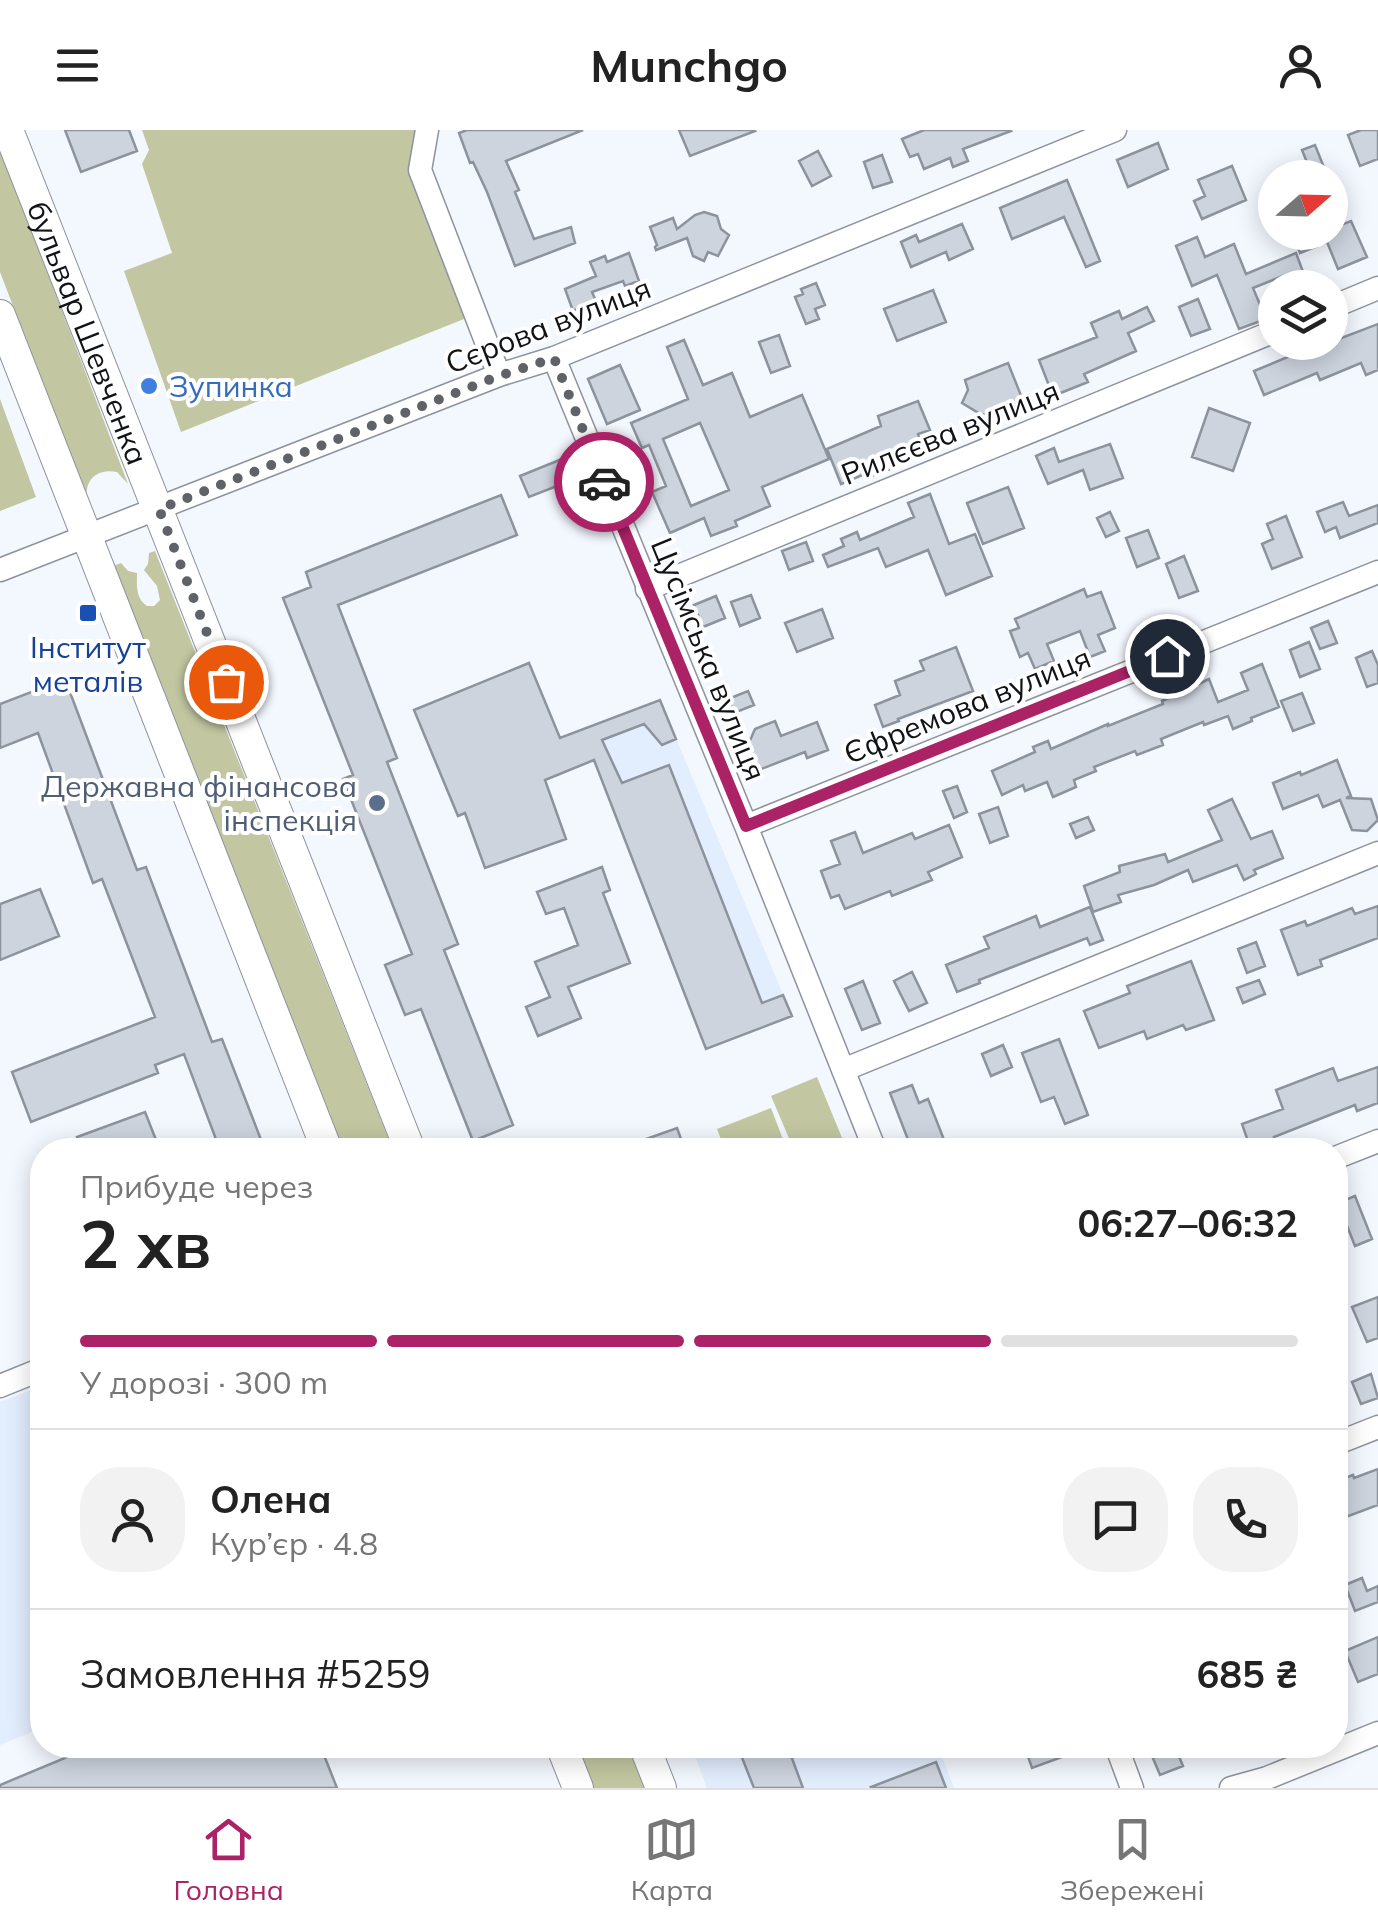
<!DOCTYPE html>
<html lang="uk">
<head>
<meta charset="utf-8">
<style>
  :root { --surface:#fff; --page:#f2f2f2; --text:#222; --muted:#767676; --line:#e0e0e0; --accent:#ab2267 }
  body { margin:0; font-family:Mulish,sans-serif; background:var(--page); color:var(--text); height:100vh; display:flex; flex-direction:column; font-size:38px; white-space:nowrap }
  * { box-sizing:border-box; margin:0 }
  p { font-size:32px; color:var(--muted) }
  .icon { flex:none; width:55px; height:55px; fill:none; stroke:currentColor; stroke-width:2; stroke-linecap:round; stroke-linejoin:round }
  .map { position:relative; flex:1; overflow:hidden }
  .drawer { position:absolute; left:30px; top:1008px; width:1318px; height:620px; display:flex; flex-direction:column; background:var(--surface); border-radius:40px; box-shadow:0 5px 25px #0003 }
  .drawer>* { flex:none }
  .needle { width:65px; rotate:70deg }
  .controls { position:absolute; left:1258px; top:30px; display:grid; gap:20px }
  .controls a { display:grid; place-items:center; width:90px; height:90px; border-radius:50%; background:var(--surface); box-shadow:0 5px 25px #0003; font-size:50px }
  .pin { position:absolute; display:grid; place-items:center; width:85px; height:85px; color:#fff; margin:-42px; border:5px solid #fff; border-radius:50%; box-shadow:0 2px 10px #0007 }
  .courier { position:absolute; display:grid; place-items:center; width:100px; height:100px; margin:-50px; border:8px solid #ab2267; border-radius:50%; background:#fff; color:#222; box-shadow:0 2px 12px #0007 }
  .overview em { font-style:normal; font-weight:700 }
  .overview div { display:flex; flex-direction:column-reverse }
  .overview { display:flex; align-items:center; justify-content:space-between; height:170px; padding:0 50px }
  h1 { font-size:65px; font-weight:700; line-height:75px }
  .bar { display:grid; grid-template-columns:repeat(4,1fr); gap:15px 10px; align-content:center; height:120px; padding:0 50px }
  .bar i { height:12px; border-radius:8px; background:var(--line) }
  .bar .current { background:var(--accent) }
  .bar p { grid-column:span 4 }
  .line { display:flex; align-items:center; gap:25px; padding:0 50px; border-top:2px solid var(--line) }
  .line div { flex:1 }
  .round { display:grid; place-items:center; flex:none; width:105px; height:105px; border-radius:40px; background:var(--page) }
  header { display:flex; justify-content:space-between; align-items:center; height:130px; padding:0 50px; background:var(--surface); font-size:45px; font-weight:700 }
  .tabs { display:flex; justify-content:space-around; align-items:center; height:140px; border-top:2px solid var(--line); background:var(--surface); font-size:28px; color:var(--muted) }
  .tabs a { display:grid; justify-items:center; gap:5px }
  .tabs .current { color:var(--accent) }
  .map>svg:first-child { display:block }
  .built { fill:#e2edfe }
  .green { fill:#c2c7a1 }
  .building { fill:#cdd4de; stroke:#8d939d; stroke-width:2.5; fill-rule:evenodd }
  .lines { fill:none; stroke-linecap:round; stroke-linejoin:round }
  .street-casing { stroke:#8d939d; stroke-width:25 }
  .secondary-casing { stroke:#8d939d; stroke-width:32 }
  .street { stroke:#fff; stroke-width:22 }
  .secondary { stroke:#fff; stroke-width:30 }
  .done { stroke:#5f6267; stroke-width:10; stroke-dasharray:0 18 }
  .route { stroke:#ab2267; stroke-width:12 }
  .shop-dot { fill:#3f7fe0; stroke:#fff; stroke-width:4 }
  .transit-dot { fill:#1a4fb4; stroke:#fff; stroke-width:4 }
  .service-dot { fill:#5c6f8a; stroke:#fff; stroke-width:4 }
  .labels { text-anchor:middle; dominant-baseline:central; stroke-width:8; stroke-linejoin:round; paint-order:stroke }
  .street-label { font-size:30px; fill:#101216; stroke:#fff }
  .shop-label { font-size:30px; fill:#366cbe; stroke:#fff; text-anchor:start }
  .transit-label { font-size:30px; fill:#164399; stroke:#fff }
  .service-label { font-size:30px; fill:#4e5e75; stroke:#fff; text-anchor:end }
</style>
</head>
<body>
<header><svg class="icon" aria-label="menu" viewBox="0 0 24 24"><path d="M4 6h16M4 12h16M4 18h16"/></svg>Munchgo<svg class="icon" aria-label="person" viewBox="0 0 24 24"><circle cx="12" cy="8" r="4"/><path d="M4 21q1-7 8-7t8 7"/></svg></header>
<div class="map">
<svg width="1378" height="1658" viewBox="0 0 1378 1658">
  <rect width="100%" height="100%" fill="#f3f7fe"/>
  <path class="built" d="M660,570L792,886L706,919L582,599Z
    M42,1256V1598L0,1615V1272Z
    M691,1615H938L954,1658H707Z"/>
  <path class="green" d="M142,0H419L469,187L181,302L124,141L172,123L142,34L149,20Z
    M0,18L128,354L117,342C97,338 84,350 87,370L0,142Z
    M0,269L36,367L0,381Z
    M155,421L393,1020H340L113,436L121,433L128,441L137,443C137,455 135,468 147,476H154L160,470L157,456L144,440L148,434L149,423Z
    M817,947L847,1020H794L771,966Z
    M771,978L787,1020H725L717,999Z
    M573,1615H628L645,1658H590Z"/>
  <path class="building" d="M65,0H129L137,21L81,42Z
    M467,0H583L506,31L519,60L515,62L534,109L571,97L575,113L515,136L487,62L473,32L470,33L459,3Z
    M679,0H754L755,1L690,26Z
    M924,0H1010L1011,1L963,19L968,31L953,37L950,28L924,39L918,24L910,27L902,9Z
    M1361,0H1378V29L1360,36L1348,5Z
    M1158,13L1168,39L1128,57L1117,30Z
    M1315,15L1327,45L1319,48H1306L1302,36L1308,35L1302,20Z
    M818,21L831,46L812,56L799,31Z
    M882,25L892,52L873,58L864,32Z
    M1232,36L1246,70L1202,89L1194,71L1205,66L1198,50Z
    M1067,50L1100,131L1086,137L1064,87L1012,109L1000,78Z
    M704,82L717,86L721,99L729,105L718,126L708,122L704,131L693,126L687,108L656,120L655,117L657,115L650,97L673,88L677,99L695,85Z
    M1351,91L1367,127L1338,139L1327,112L1300,123L1292,102H1330V99Z
    M962,94L973,119L949,130L946,122L911,137L901,112L916,105L919,112Z
    M1197,107L1205,127L1234,114L1246,144L1296,123L1309,158H1293L1288,144L1253,158L1266,189L1239,199L1217,145L1192,156L1176,116Z
    M629,123L639,151L625,156L623,151L592,162L596,171L573,181L565,159L596,146L590,132L605,126L607,132Z
    M816,153L825,175L815,179L819,189L806,194L795,167L803,164L801,159Z
    M933,160L946,192L897,211L884,179Z
    M1198,169L1210,199L1191,206L1179,177Z
    M1147,177L1154,191L1128,203L1136,221L1084,244L1088,252L1053,266L1039,230L1097,207L1091,193L1119,181L1122,189Z
    M1378,194V240L1366,245L1361,233L1320,250L1317,243L1264,265L1254,241L1307,219L1305,212H1331Z
    M779,205L790,236L771,243L759,212Z
    M684,210L703,255L732,243L750,287L802,265L829,329L762,357L770,376L735,391L737,396L711,406L704,388L670,403L652,362L666,356L649,315L642,318L631,293L688,269L667,217ZM700,293L729,360L691,376L663,309Z
    M1008,233L1022,268L1011,273L1014,281L999,287L996,280L982,285L962,273L968,260L965,250Z
    M620,235L640,280L607,294L588,249Z
    M918,271L930,300L918,304L922,316L886,329L890,339L869,347L867,343L841,354L827,319L881,296L878,286Z
    M1209,278L1250,293L1233,341L1192,327Z
    M1110,314L1123,348L1090,360L1083,340L1048,354L1036,326L1054,318L1059,332Z
    M562,329L570,351L529,367L520,346Z
    M1008,357L1024,398L983,414L967,373Z
    M930,364L949,414L975,404L992,446L946,465L928,420L886,437L878,418L828,437L823,425L844,416L841,409L857,402L860,410L914,387L908,373Z
    M501,365L517,405L338,475L397,628L387,632L458,814L444,820L513,995L473,1011L421,879L405,885L385,835L412,824L343,649L353,645L283,468L311,457L306,442Z
    M1343,372L1349,386L1378,375V393L1340,408L1336,397L1325,402L1317,382Z
    M1110,382L1119,401L1106,407L1097,388Z
    M1286,386L1302,427L1272,439L1262,414L1273,409L1267,394Z
    M1148,400L1159,428L1137,437L1126,408Z
    M806,412L813,431L789,440L782,421Z
    M1184,426L1198,461L1179,468L1166,434Z
    M1084,459L1087,467L1101,462L1115,498L1098,505L1105,521L1090,527L1080,501L1047,514L1054,531L1035,539L1028,523L1020,527L1010,501L1019,498L1015,489Z
    M751,465L760,488L740,496L731,472Z
    M716,466L725,488L703,497L694,475Z
    M822,479L833,508L797,522L785,493Z
    M1328,491L1337,513L1320,519L1311,498Z
    M1309,512L1320,539L1300,547L1290,520Z
    M956,517L973,561L898,589L899,591L883,597L875,575L900,565L895,551L924,540L920,531Z
    M1372,521L1378,535V553L1367,557L1356,528Z
    M529,533L560,608L660,570L676,609L662,615L644,594L602,610L622,653L669,635L762,873L783,865L792,886L706,919L594,630L545,650L566,709L485,738L465,683L458,686L414,580Z
    M1262,534L1279,577L1251,588L1252,591L1233,599L1228,586L1204,595L1203,592L1161,609L1163,615L1137,625L1135,621L1094,637L1096,641L1074,650L1076,657L1053,667L1047,652L1025,661L1023,655L1002,665L992,641L1035,622L1033,617L1048,611L1051,619L1108,594V596L1163,574L1162,571L1209,549L1218,572L1248,560L1241,543Z
    M65,549L137,740L146,737L212,912L222,909L265,1020H220L184,924L155,935L158,943L31,992L12,942L155,887L102,749L93,753L38,603L0,618V574Z
    M748,561L754,575L734,583L728,569Z
    M1302,563L1314,593L1293,601L1281,571Z
    M775,591L781,606L817,592L828,620L807,628L805,622L751,643L744,624L755,599Z
    M1337,630L1351,666L1346,668L1371,669L1378,690L1367,701L1352,700L1340,670L1323,677L1318,665L1283,679L1273,653L1300,642L1301,645Z
    M957,656L967,682L954,688L943,661Z
    M1232,669L1251,709L1272,701L1283,728L1254,740L1256,744L1244,750L1237,735L1193,752L1188,740L1154,755L1118,765L1121,772L1093,782L1084,756L1120,742L1119,736L1165,724L1168,732L1222,710L1208,680Z
    M998,677L1008,706L990,713L979,684Z
    M1088,687L1094,700L1076,708L1070,694Z
    M949,695L962,727L928,742L932,750L892,766L890,761L845,779L839,765L831,768L821,741L840,734L831,711L855,702L863,723L912,703L915,709Z
    M602,737L610,760L603,763L630,833L568,857L581,888L538,906L526,877L550,867L535,832L578,815L564,778L546,784L537,762Z
    M40,759L59,806L0,830V774Z
    M1378,776V808L1320,830L1322,836L1298,845L1281,800L1305,791L1307,796L1352,778L1355,784Z
    M1090,777L1103,810L1090,815L1087,808L979,850L980,853L957,862L946,835L989,818L984,807L1036,786L1040,797Z
    M1256,812L1265,836L1247,843L1238,819Z
    M1191,831L1214,890L1186,900L1183,895L1147,909L1144,901L1099,918L1084,881L1130,863L1127,856Z
    M912,842L927,873L909,881L894,851Z
    M1259,850L1265,864L1243,873L1237,858Z
    M863,851L880,893L862,900L845,859Z
    M1059,909L1088,985L1065,994L1054,967L1041,972L1022,923Z
    M1003,915L1012,937L991,946L982,924Z
    M1378,937V973L1357,981L1355,975L1274,1007L1276,1013L1251,1020L1242,994L1283,979L1276,960L1333,938L1338,951Z
    M912,955L919,973L928,969L948,1020H912L890,963Z
    M145,982L160,1020H82L77,1007Z
    M677,998L685,1020H621V1018Z
    M1355,1066L1372,1109L1355,1116L1338,1073Z
    M1378,1167V1208L1367,1212L1352,1177Z
    M1371,1244L1378,1268L1361,1274L1352,1252Z
    M1378,1339V1375L1346,1387L1335,1359V1352L1353,1345L1354,1348Z
    M1362,1448L1367,1461L1378,1456V1472L1355,1481L1345,1455Z
    M1378,1507V1544L1358,1552L1345,1521Z
    M96,1615H320L337,1658H0V1655Z
    M737,1615H787L803,1658H754Z
    M1024,1615H1058L1062,1627L1032,1638Z
    M1175,1617L1183,1636L1160,1645L1152,1626Z
    M936,1632L946,1658H872L871,1657Z"/>
  <g class="lines">
    <g class="street-casing">
      <path id="street" d="M427,0L420,40L499,245
        M1330,178L1378,158
        M554,228L746,696L875,1020
        M0,440L499,245L554,228L1115,0
        M647,459L1275,201
        M746,696L1378,442
        M843,940L1378,723
        M1335,1028L1378,1011
        M0,1256L42,1239
        M1335,1314L1378,1297
        M1116,1615L1132,1658
        M1231,1658L1267,1648L1378,1603"/>
    </g>
    <g class="secondary-casing">
      <g id="secondary">
        <path id="s1" d="M8,0L410,1020"/>
        <path d="M0,185L327,1020"/>
        <path d="M561,1615L578,1658"/>
        <path d="M644,1615L661,1658"/>
      </g>
    </g>
    <use href="#street" class="street"/>
    <use href="#secondary" class="secondary"/>
  </g>
  <g class="lines">
    <path class="done" d="M226,552L159,379L499,246L554,228L604,352"/>
    <path class="route" d="M604,352L746,696L1167,526"/>
  </g>
  <circle class="shop-dot" cx="149" cy="256" r="10"/>
  <rect class="transit-dot" x="78" y="473" width="20" height="20" rx="5"/>
  <circle class="service-dot" cx="377" cy="673" r="10"/>
  <g class="labels">
    <g class="street-label">
      <text transform="translate(548 195) rotate(-21)">Сєрова вулиця</text>
      <text stroke="none"><textPath href="#s1" startOffset="218">бульвар Шевченка</textPath></text>
      <text transform="translate(950 302) rotate(-22)">Рилєєва вулиця</text>
      <text transform="translate(709 529) rotate(68)">Цусімська вулиця</text>
      <text transform="translate(967 575) rotate(-22)">Єфремова вулиця</text>
    </g>
    <g class="shop-label">
      <text x="169" y="256">Зупинка</text>
    </g>
    <g class="transit-label">
      <text x="88" y="517">Інститут<tspan x="88" dy="34">металів</tspan></text>
    </g>
    <g class="service-label">
      <text x="357" y="656">Державна фінансова<tspan x="357" dy="34">інспекція</tspan></text>
    </g>
  </g>
</svg>
<div class="controls">
<a><svg class="needle" viewBox="-14 -14 28 28"><path d="M0-13l5 13h-10z" fill="#e53935"/><path d="M0 13l5-13h-10z" fill="#767676"/></svg></a>
<a><svg class="icon" aria-label="layers" viewBox="0 0 24 24"><path d="M12 4l9 5-9 5-9-5zM3 14l9 5 9-5"/></svg></a>
</div>
<div class="pin" style="left:226px;top:552px;background:#ea580c"><svg class="icon" aria-label="bag" viewBox="0 0 24 24"><path d="M5 8h14l-1 12H6zM9 8a3 3 0 0 1 6 0"/></svg></div>
<div class="pin" style="left:1167px;top:526px;background:#1f2937"><svg class="icon" aria-label="home" viewBox="0 0 24 24"><path d="M3 11l9-7 9 7M6 9v11h12V9"/></svg></div>
<div class="courier" style="left:604px;top:352px"><svg class="icon" aria-label="car" viewBox="0 0 24 24"><path d="M5 17H2v-5l4-1 3-4h7l3 4 3 1v5h-3M9 17h6M6 11h13"/><circle cx="7" cy="17" r="2"/><circle cx="17" cy="17" r="2"/></svg></div>
<section class="drawer">
<div class="overview"><div><h1>2 хв</h1><p>Прибуде через</p></div><em>06:27–06:32</em></div>
<div class="bar"><i class="current"></i><i class="current"></i><i class="current"></i><i></i><p>У дорозі · 300 m</p></div>
<div class="line" style="height:180px"><a class="round"><svg class="icon" aria-label="person" viewBox="0 0 24 24"><circle cx="12" cy="8" r="4"/><path d="M4 21q1-7 8-7t8 7"/></svg></a><div><b>Олена</b><p>Кур’єр · 4.8</p></div><a class="round"><svg class="icon" aria-label="chat" viewBox="0 0 24 24"><path d="M4 5h16v11H9l-5 4z"/></svg></a><a class="round"><svg class="icon" aria-label="phone" viewBox="0 0 24 24"><path d="M5 4h4l2 5-3 2q2 4 5 5l2-3 5 2v4C11 20 4 13 5 4z"/></svg></a></div>
<div class="line" style="height:130px"><div>Замовлення #5259</div><b>685 ₴</b></div>
</section>
</div>
<nav class="tabs">
<a class="current"><svg class="icon" aria-label="home" viewBox="0 0 24 24"><path d="M3 11l9-7 9 7M6 9v11h12V9"/></svg>Головна</a>
<a><svg class="icon" aria-label="map" viewBox="0 0 24 24"><path d="M3 6l6-2 6 2 6-2v14l-6 2-6-2-6 2zM9 4v14M15 6v14"/></svg>Карта</a>
<a><svg class="icon" aria-label="saved" viewBox="0 0 24 24"><path d="M7 4h10v16l-5-4-5 4z"/></svg>Збережені</a>
</nav>
</body>
</html>
